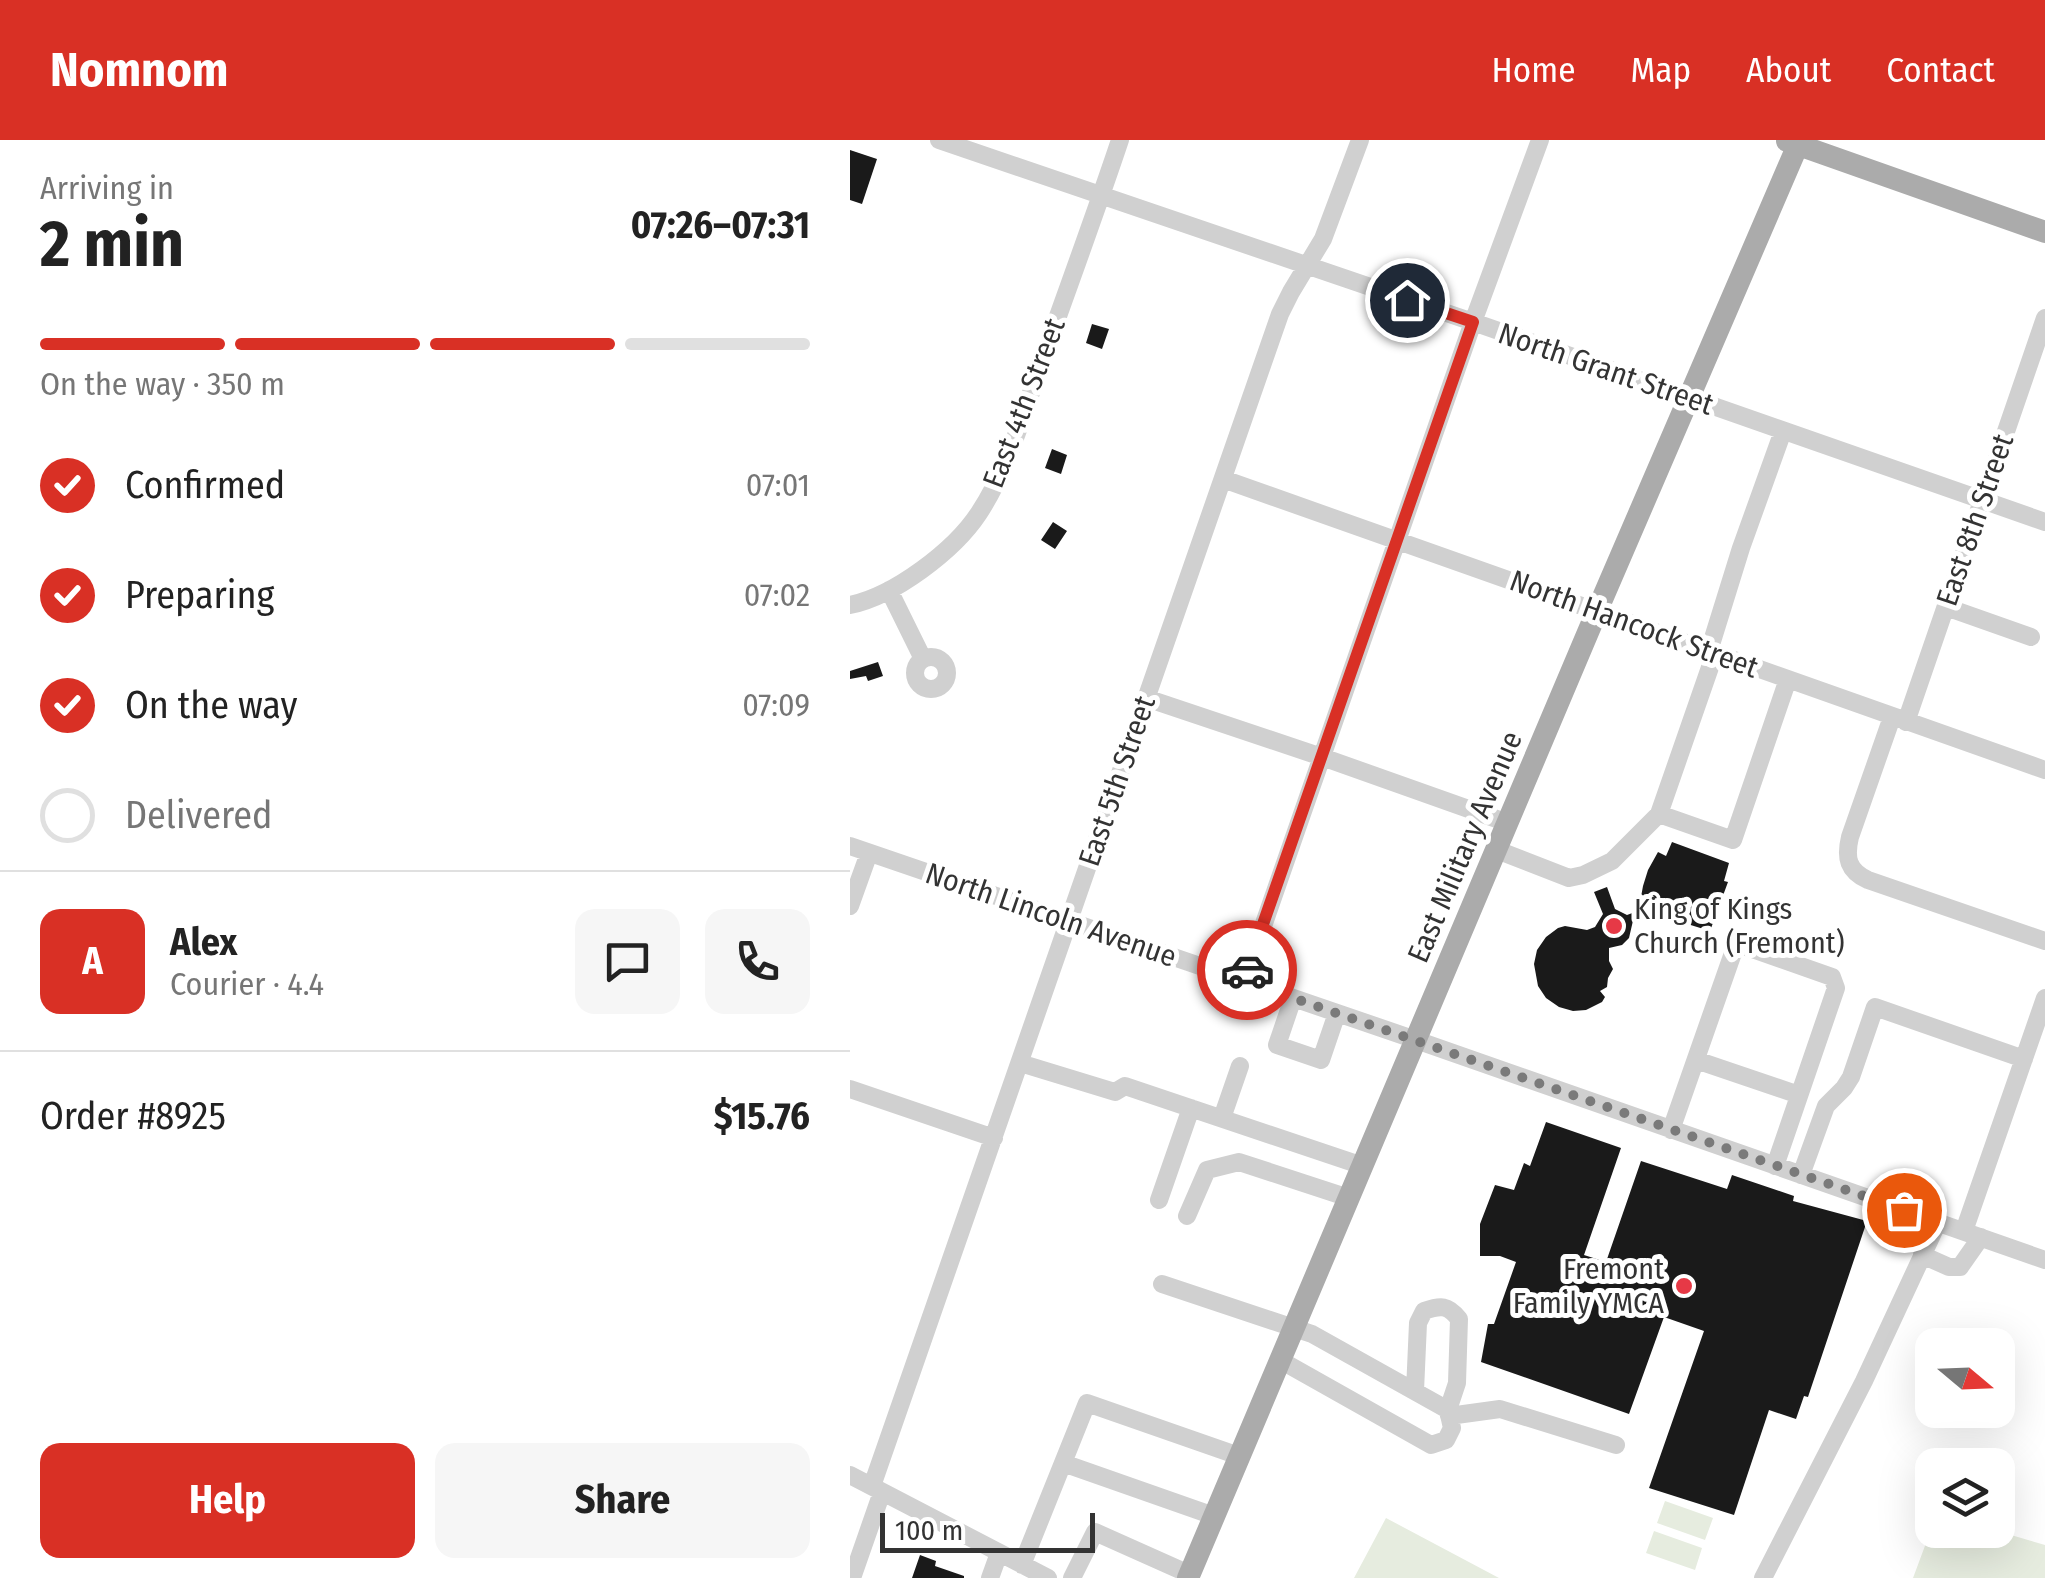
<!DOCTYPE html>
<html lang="en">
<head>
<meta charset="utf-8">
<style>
  :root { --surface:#fff; --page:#f6f6f6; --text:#222; --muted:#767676; --line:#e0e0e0; --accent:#d93025 }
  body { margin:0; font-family:"Fira Sans Condensed",sans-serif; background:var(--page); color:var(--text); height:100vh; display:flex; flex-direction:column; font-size:38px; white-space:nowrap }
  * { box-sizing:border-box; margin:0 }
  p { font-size:32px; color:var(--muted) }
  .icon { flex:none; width:55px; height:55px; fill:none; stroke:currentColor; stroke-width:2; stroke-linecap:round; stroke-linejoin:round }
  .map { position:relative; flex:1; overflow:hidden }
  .drawer { display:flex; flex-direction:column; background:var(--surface); width:850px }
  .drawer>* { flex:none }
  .needle { width:65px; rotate:109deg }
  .tools { position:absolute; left:1065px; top:1188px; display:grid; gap:20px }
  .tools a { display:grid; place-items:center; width:100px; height:100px; border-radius:20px; background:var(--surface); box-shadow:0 10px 40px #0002; font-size:50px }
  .scale { position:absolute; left:30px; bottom:25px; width:215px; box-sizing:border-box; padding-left:10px; border:5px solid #333; border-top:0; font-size:28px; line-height:35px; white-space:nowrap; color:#333; -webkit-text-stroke:8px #fff; paint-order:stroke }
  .pin { position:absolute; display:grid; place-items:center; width:85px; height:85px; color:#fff; margin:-42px; border:5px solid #fff; border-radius:50%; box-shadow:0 2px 10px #0007 }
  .courier { position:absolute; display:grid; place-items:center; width:100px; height:100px; margin:-50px; border:8px solid #d93025; border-radius:50%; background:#fff; color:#222; box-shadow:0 2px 12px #0007 }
  .headline em { font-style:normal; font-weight:700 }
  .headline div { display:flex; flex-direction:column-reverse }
  .headline { display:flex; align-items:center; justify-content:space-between; height:170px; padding:0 40px }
  h1 { font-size:65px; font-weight:700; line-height:75px }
  .bar { display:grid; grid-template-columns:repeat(4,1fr); gap:15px 10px; align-content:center; height:120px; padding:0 40px }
  .bar i { height:12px; border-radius:8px; background:var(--line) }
  .bar .current { background:var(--accent) }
  .bar p { grid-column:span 4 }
  .line { display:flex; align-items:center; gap:25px; padding:0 40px; border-top:2px solid var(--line) }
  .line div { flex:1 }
  .round { display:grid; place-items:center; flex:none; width:105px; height:105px; border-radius:20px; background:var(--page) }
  ol { padding:0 40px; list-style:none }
  li { display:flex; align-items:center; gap:30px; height:110px }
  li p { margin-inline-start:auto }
  li .icon { padding:10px; border-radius:50%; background:var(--accent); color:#fff; stroke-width:4 }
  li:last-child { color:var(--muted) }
  li i { width:55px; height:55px; border:5px solid var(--line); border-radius:50% }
  .button { display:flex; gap:20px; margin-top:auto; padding:20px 40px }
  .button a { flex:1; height:115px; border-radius:20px; background:var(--accent); color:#fff; font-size:40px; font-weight:700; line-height:115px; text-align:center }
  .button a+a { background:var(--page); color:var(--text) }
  header { display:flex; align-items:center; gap:60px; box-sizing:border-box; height:140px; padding:0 50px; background:var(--accent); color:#fff }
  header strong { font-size:48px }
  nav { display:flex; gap:55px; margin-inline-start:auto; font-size:35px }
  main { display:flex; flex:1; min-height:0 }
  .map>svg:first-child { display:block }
  .green { fill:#e6ecdf }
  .building { fill:#1a1a1a }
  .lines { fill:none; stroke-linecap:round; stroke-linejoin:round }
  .minor { stroke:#d0d0d0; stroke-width:18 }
  .major { stroke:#ababab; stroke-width:22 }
  .done { stroke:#7a7a7a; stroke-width:10; stroke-dasharray:0 18 }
  .route { stroke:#d93025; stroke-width:12 }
  .poi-dot { fill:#e63946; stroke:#fff; stroke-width:4 }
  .labels { text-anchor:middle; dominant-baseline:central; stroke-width:10; stroke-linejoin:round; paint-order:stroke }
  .street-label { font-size:30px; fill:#333; stroke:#fff }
  .poi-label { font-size:30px; fill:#333; stroke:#fff; text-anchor:start }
</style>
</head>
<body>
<header>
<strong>Nomnom</strong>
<nav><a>Home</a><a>Map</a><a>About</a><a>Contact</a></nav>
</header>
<main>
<section class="drawer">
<div class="headline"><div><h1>2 min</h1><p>Arriving in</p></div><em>07:26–07:31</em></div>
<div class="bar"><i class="current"></i><i class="current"></i><i class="current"></i><i></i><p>On the way · 350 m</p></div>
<ol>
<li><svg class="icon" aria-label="check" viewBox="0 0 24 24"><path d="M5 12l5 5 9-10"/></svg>Confirmed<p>07:01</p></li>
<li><svg class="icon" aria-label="check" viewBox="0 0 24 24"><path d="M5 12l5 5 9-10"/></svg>Preparing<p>07:02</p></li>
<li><svg class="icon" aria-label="check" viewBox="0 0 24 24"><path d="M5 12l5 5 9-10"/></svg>On the way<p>07:09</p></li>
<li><i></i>Delivered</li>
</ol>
<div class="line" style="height:180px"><b class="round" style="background:var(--accent);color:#fff">A</b><div><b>Alex</b><p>Courier · 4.4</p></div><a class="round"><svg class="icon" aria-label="chat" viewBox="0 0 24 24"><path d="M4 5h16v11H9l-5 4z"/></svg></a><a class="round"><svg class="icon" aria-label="phone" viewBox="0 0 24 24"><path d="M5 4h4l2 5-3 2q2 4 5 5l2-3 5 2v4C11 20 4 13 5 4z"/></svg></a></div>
<div class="line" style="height:130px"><div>Order #8925</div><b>$15.76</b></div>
<div class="button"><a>Help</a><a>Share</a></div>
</section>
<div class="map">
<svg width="1195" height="1438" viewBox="0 0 1195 1438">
  <rect width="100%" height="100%" fill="#fff"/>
  <path class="green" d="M815,1361L863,1378L855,1400L807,1383Z
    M536,1378L649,1438H504Z
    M1082,1387V1390H1144L1195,1405V1438H1063Z
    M804,1391L852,1408L845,1430L796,1413Z"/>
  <path class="building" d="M0,10L27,19L12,64L0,60Z
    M242,184L259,189L252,209L236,203Z
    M202,309L217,315L211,334L195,328Z
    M203,382L217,391L205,409L191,400Z
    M28,522L33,536L18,541L16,536L0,539V531Z
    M822,702L879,723L874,741L878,742L860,791L802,773L787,779L793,746L798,730L808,712L816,716Z
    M757,747L765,769L777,775L785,772L779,798L772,805L759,808V821L763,829L758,838L757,847L750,851L755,857L752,862L736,870L723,871L709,867L696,858L688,846L684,824L687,810L696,797L708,788L715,786L737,790L745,787L753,774L744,752Z
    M696,982L771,1008L734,1115L756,1122L791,1021L877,1049L882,1035L944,1056L943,1061L1017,1081L958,1257L954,1256L946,1279L919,1270L884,1375L799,1348L854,1191L814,1177L779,1274L631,1222L638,1184H644L666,1122L650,1116H630V1084L645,1045L664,1050L674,1023L680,1026Z
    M70,1415L86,1421L85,1426L114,1436V1438H62Z"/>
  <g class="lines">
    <path class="minor" d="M89,0L623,182L1195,382
      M373,339L1195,630
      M39,450L73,519
      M0,465C44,456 104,411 129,373C158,329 173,274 191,224C217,150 245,75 270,0
      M1096,467L1181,497
      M859,511L891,408L933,291
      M65 533a16 16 0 1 1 32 0a16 16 0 1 1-32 0Z
      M296,558L472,617L658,683
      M1042,577L1000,697C995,718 998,731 1018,740L1195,801
      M1056,582L1195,178
      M809,674L883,700L938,539
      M0,706L566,900L1195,1120
      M647,710L719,738L733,735L762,721L809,674L865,513
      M0,766L19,713
      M394,841L623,182L690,0
      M443,858L427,905L471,920L487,873
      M846,920L949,955
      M170,923L265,952L275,946L513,1026
      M0,949L144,998
      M372,978L390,926
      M821,990L883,813L891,805L982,837L986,848L925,1026
      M951,1035L976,966L994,948L1001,937L1025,867L1174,919
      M309,1060L341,968
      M337,1076L357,1030L389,1022L499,1058
      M1114,1091L1195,858
      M1072,1115L1099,1127H1110L1131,1097
      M312,1144L462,1194L598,1270L602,1288L596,1300L581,1305L430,1220
      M565,1251L568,1183L574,1171C591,1165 598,1165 609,1179L607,1243L598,1270
      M599,1276L650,1269L766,1305
      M213,1323L364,1376
      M0,1335L198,1438
      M22,1346L430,174L441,152L473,99L510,0
      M172,1425L237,1263L389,1316
      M2,1438L32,1352
      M140,1438L149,1413
      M222,1438L245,1392L339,1434
      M913,1438L1014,1241L1088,1082"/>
    <path class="major" d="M937,1L1195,92
      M338,1438L747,471L950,0"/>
  </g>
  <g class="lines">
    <path class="done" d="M397,830L394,841L1054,1070"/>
    <path class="route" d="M397,830L623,182L557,160"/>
  </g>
  <g class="poi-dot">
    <circle cx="764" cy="786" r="10"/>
    <circle cx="834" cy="1146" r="10"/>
  </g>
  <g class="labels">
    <g class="street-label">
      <text transform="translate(756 229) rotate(19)">North Grant Street</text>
      <text transform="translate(174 263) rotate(-69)">East 4th Street</text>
      <text transform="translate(1125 380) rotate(-71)">East 8th Street</text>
      <text transform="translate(784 484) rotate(20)">North Hancock Street</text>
      <text transform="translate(267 641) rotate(-71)">East 5th Street</text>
      <text transform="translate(615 707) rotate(-67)">East Military Avenue</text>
      <text transform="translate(201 775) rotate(19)">North Lincoln Avenue</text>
    </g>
    <g class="poi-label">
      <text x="784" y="769">King of Kings<tspan x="784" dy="34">Church (Fremont)</tspan></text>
      <text x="814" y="1129" text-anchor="end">Fremont<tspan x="814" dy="34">Family YMCA</tspan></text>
    </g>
  </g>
</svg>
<div class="tools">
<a><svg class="needle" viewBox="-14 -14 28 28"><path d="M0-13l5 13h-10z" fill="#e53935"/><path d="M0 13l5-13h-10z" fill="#767676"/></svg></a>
<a><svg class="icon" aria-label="layers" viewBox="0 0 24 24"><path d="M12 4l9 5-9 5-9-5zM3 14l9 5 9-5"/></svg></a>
</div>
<div class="scale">100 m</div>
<div class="pin" style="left:1054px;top:1070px;background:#ea580c"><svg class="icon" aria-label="bag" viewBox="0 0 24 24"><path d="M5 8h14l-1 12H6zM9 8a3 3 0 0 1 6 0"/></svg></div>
<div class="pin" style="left:557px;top:160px;background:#1f2937"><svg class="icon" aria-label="home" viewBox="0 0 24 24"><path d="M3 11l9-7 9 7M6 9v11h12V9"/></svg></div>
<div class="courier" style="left:397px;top:830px"><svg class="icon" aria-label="car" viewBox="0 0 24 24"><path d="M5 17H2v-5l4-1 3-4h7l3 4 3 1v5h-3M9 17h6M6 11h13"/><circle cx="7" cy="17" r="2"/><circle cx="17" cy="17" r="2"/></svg></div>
</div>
</main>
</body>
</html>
